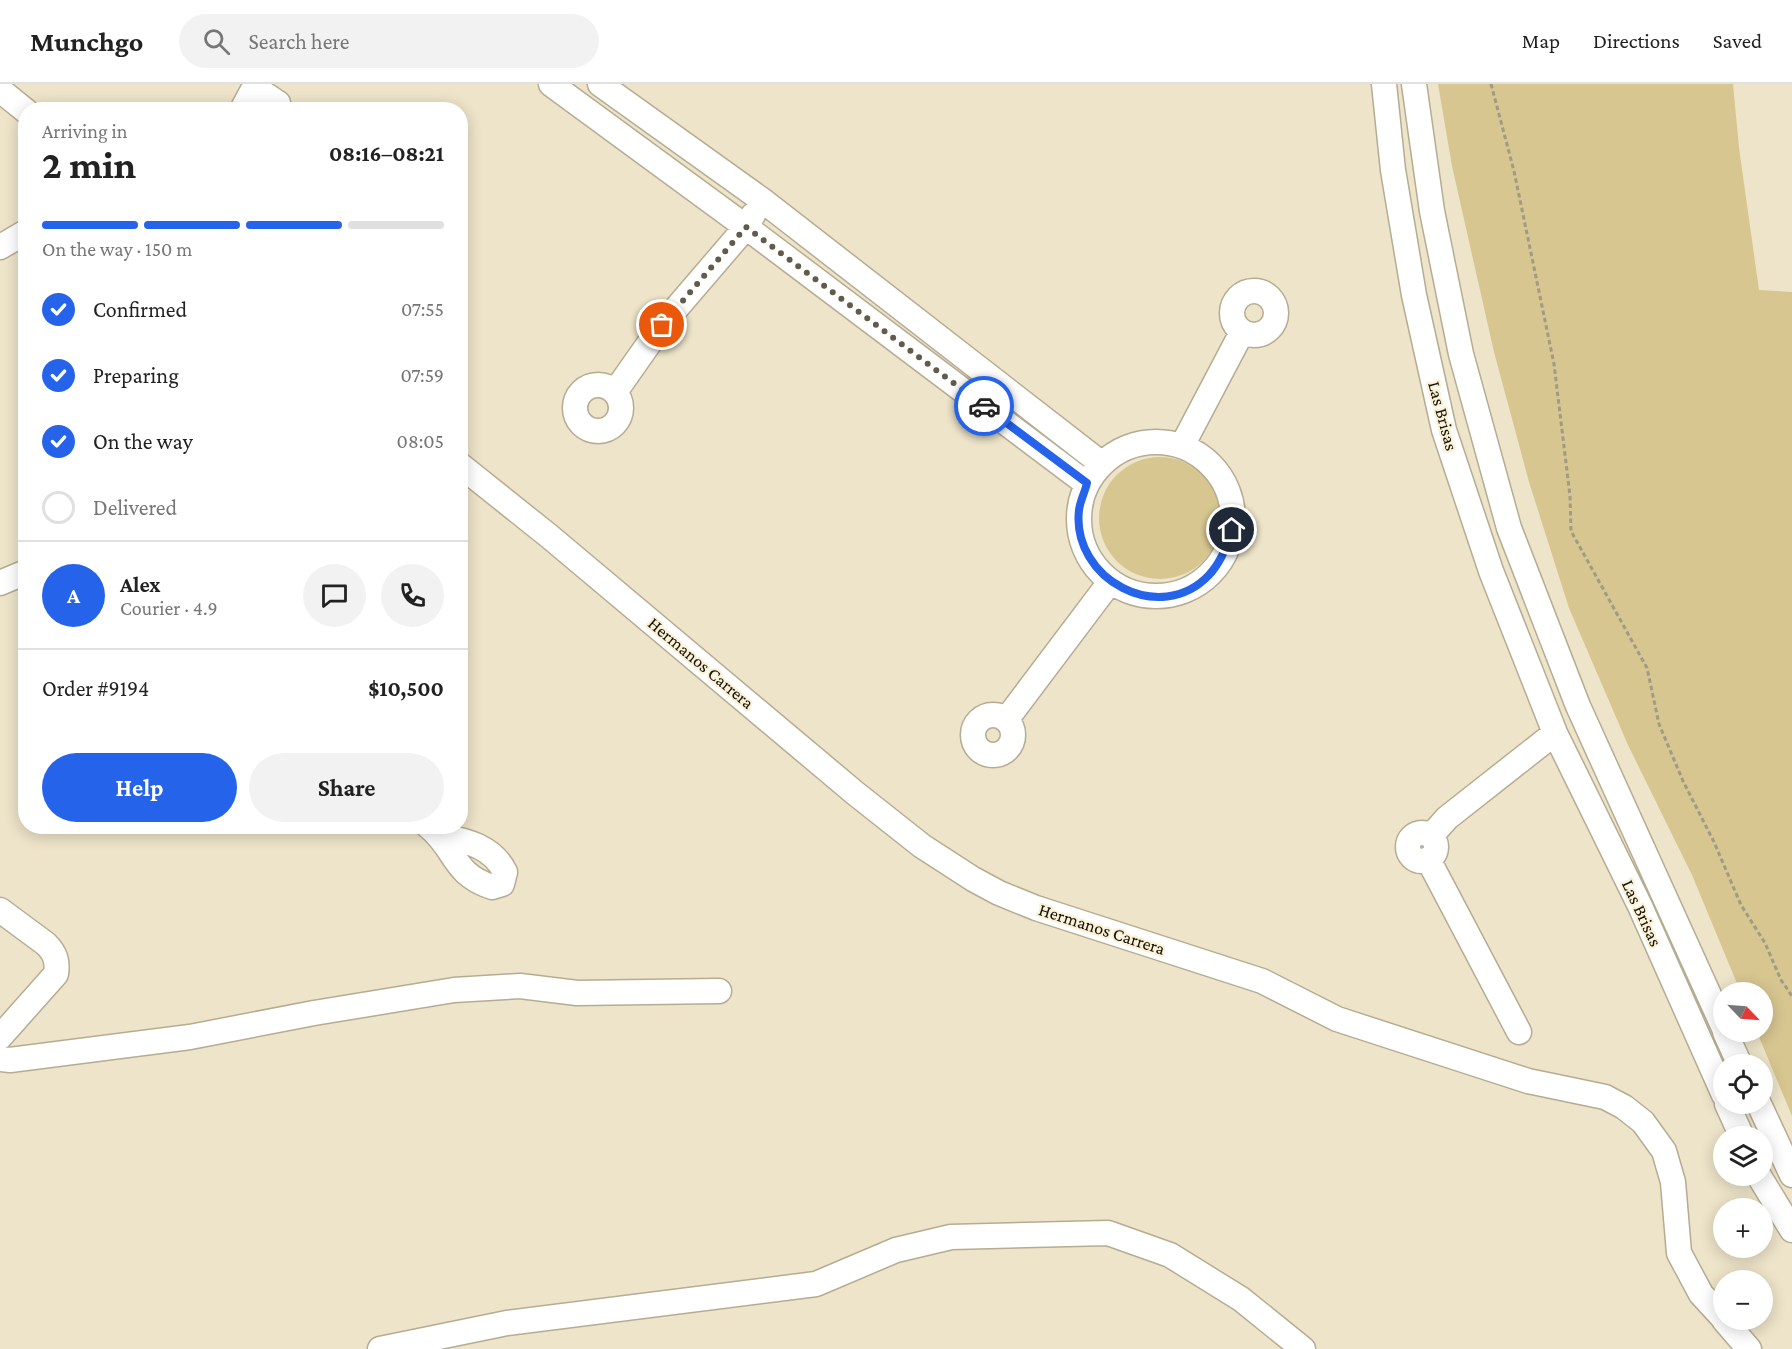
<!DOCTYPE html>
<html lang="en">
<head>
<meta charset="utf-8">
<style>
  :root { --surface:#fff; --page:#f2f2f2; --text:#222; --muted:#767676; --line:#e0e0e0; --accent:#2563eb }
  body { margin:0; font-family:"Crimson Pro",serif; background:var(--page); color:var(--text); height:100vh; display:flex; flex-direction:column; font-size:22px; white-space:nowrap }
  * { box-sizing:border-box; margin:0 }
  p { font-size:20px; color:var(--muted) }
  .icon { flex:none; width:33px; height:33px; fill:none; stroke:currentColor; stroke-width:2; stroke-linecap:round; stroke-linejoin:round }
  .map { position:relative; flex:1; overflow:hidden }
  .side { position:absolute; left:18px; top:18px; width:450px; height:732px; display:flex; flex-direction:column; background:var(--surface); border-radius:24px; box-shadow:0 3px 15px #0003 }
  .side>* { flex:none }
  .needle { width:39px; rotate:115deg }
  .tools { position:absolute; left:1713px; top:898px; display:grid; gap:12px }
  .tools a { display:grid; place-items:center; width:60px; height:60px; border-radius:50%; background:var(--surface); box-shadow:0 3px 15px #0003; font-size:30px }
  .pin { position:absolute; display:grid; place-items:center; width:51px; height:51px; color:#fff; margin:-26px; border:3px solid #fff; border-radius:50%; box-shadow:0 2px 6px #0007 }
  .courier { position:absolute; display:grid; place-items:center; width:60px; height:60px; margin:-30px; border:4px solid #2563eb; border-radius:50%; background:#fff; color:#222; box-shadow:0 2px 8px #0007 }
  .summary em { font-style:normal; font-weight:700 }
  .summary div { display:flex; flex-direction:column-reverse }
  .summary { display:flex; align-items:center; justify-content:space-between; height:102px; padding:0 24px }
  h1 { font-size:39px; font-weight:700; line-height:45px }
  .bar { display:grid; grid-template-columns:repeat(4,1fr); gap:9px 6px; align-content:center; height:72px; padding:0 24px }
  .bar i { height:8px; border-radius:4px; background:var(--line) }
  .bar .selected { background:var(--accent) }
  .bar p { grid-column:span 4 }
  .line { display:flex; align-items:center; gap:15px; padding:0 24px; border-top:2px solid var(--line) }
  .line div { flex:1 }
  .round { display:grid; place-items:center; flex:none; width:63px; height:63px; border-radius:32px; background:var(--page) }
  ol { padding:0 24px; list-style:none }
  li { display:flex; align-items:center; gap:18px; height:66px }
  li p { margin-inline-start:auto }
  li .icon { padding:6px; border-radius:50%; background:var(--accent); color:#fff; stroke-width:4 }
  li:last-child { color:var(--muted) }
  li i { width:33px; height:33px; border:3px solid var(--line); border-radius:50% }
  .cta { display:flex; gap:12px; margin-top:auto; padding:12px 24px }
  .cta a { flex:1; height:69px; border-radius:36px; background:var(--accent); color:#fff; font-size:24px; font-weight:700; line-height:69px; text-align:center }
  .cta a+a { background:var(--page); color:var(--text) }
  header { display:flex; align-items:center; gap:36px; box-sizing:border-box; height:84px; padding:0 30px; background:var(--surface); border-bottom:2px solid var(--line) }
  header strong { font-size:28px }
  nav { display:flex; gap:33px; margin-inline-start:auto; font-size:21px }
  .search { width:420px; height:54px; background:var(--page); display:flex; align-items:center; gap:15px; box-sizing:border-box; padding:0 21px; border-radius:33px; color:var(--muted); font-size:22px }
  .map>svg:first-child { display:block }
  .green { fill:#d7c690 }
  .lines { fill:none; stroke-linecap:round; stroke-linejoin:round }
  .minor-casing { stroke:#b5ac92; stroke-width:27 }
  .path { stroke:#a19a85; stroke-width:3; stroke-dasharray:4.5 3; stroke-linecap:butt }
  .minor { stroke:#fff; stroke-width:24 }
  .done { stroke:#605b4b; stroke-width:6; stroke-dasharray:0 10.8 }
  .route { stroke:#2563eb; stroke-width:8 }
  .labels { text-anchor:middle; dominant-baseline:central; stroke-width:4.5; stroke-linejoin:round; paint-order:stroke }
  .street-label { font-size:18px; fill:#141107; stroke:#faf1d6 }
</style>
</head>
<body>
<header>
<strong>Munchgo</strong>
<div class="search"><svg class="icon" aria-label="search" viewBox="0 0 24 24"><circle cx="10" cy="10" r="6"/><path d="M15 15l6 6"/></svg>Search here</div>
<nav><a>Map</a><a>Directions</a><a>Saved</a></nav>
</header>
<div class="map">
<svg width="1792" height="1265" viewBox="0 0 1792 1265">
  <rect width="100%" height="100%" fill="#ede4c9"/>
  <path class="green" d="M1438,0H1733L1739,64L1759,206L1792,208V1032L1757,948H1762V909H1741L1692,791L1628,661L1569,524L1529,398L1494,268L1452,82Z
    M1099 434a61 61 0 1 1 122 0a61 61 0 1 1-122 0Z"/>
  <g class="lines">
    <g class="minor-casing">
      <path id="minor" d="M551,0L746,143L1087,400
        M600,0L762,116L1102,380
        M1384,0L1393,86L1414,211L1444,346L1491,487L1555,649L1640,822L1724,1011
        M1414,0L1432,127L1461,270L1509,444L1578,622L1724,944
        M254,3L278,19
        M0,6L26,27
        M242,26L256,0
        M0,163L26,148
        M1232 229a22 22 0 1 1 44 0a22 22 0 1 1-44 0Z
        M575 324a23 23 0 1 1 46 0a23 23 0 1 1-46 0Z
        M615,308L662,241L746,143L753,131
        M1079 435a77 77 0 1 1 154 0a77 77 0 1 1-154 0Z
        M1182,362L1242,248
        M460,381L549,452L855,709L922,762L973,795L999,809L1036,824L1262,897L1337,935L1528,997L1605,1013L1624,1023L1643,1038L1664,1067L1673,1098L1679,1169L1701,1210L1724,1235
        M0,499L26,488
        M973 651a20 20 0 1 1 40 0a20 20 0 1 1-40 0Z
        M1006,636L1110,498
        M428,742C456,764 452,790 492,803L502,800L505,788C493,763 466,756 441,752
        M1408 763a14 14 0 1 1 28 0a14 14 0 1 1-28 0Z
        M1431,752L1447,734L1555,649
        M1428,775L1519,948
        M0,826L46,860C55,869 58,877 56,890L0,953
        M1725,948L1740,981
        M0,975L10,976L190,953L314,929L454,906L520,902L577,909L719,907
        M1727,1020L1742,1053
        M1759,1020L1792,1091
        M1759,1092L1792,1146
        M1724,1236L1749,1265
        M380,1265L507,1239L816,1200L896,1166L951,1153L1108,1149L1170,1171L1241,1215L1303,1265"/>
    </g>
    <path class="path" d="M1491,0L1514,87L1554,280L1570,412L1571,447L1647,584L1659,640L1683,697L1714,758L1741,821L1765,859L1781,896L1792,912"/>
    <use href="#minor" class="minor"/>
  </g>
  <g class="lines">
    <path class="done" d="M662,241L746,143L984,322"/>
    <path class="route" d="M984,322L1087,399C1085,408 1080,417 1079,426C1071,495 1160,543 1209,491C1221,478 1227,463 1232,446"/>
  </g>
  <g class="labels">
    <g class="street-label">
      <text transform="translate(1443 332) rotate(75)">Las Brisas</text>
      <text transform="translate(701 579) rotate(40)">Hermanos Carrera</text>
      <text transform="translate(1642 829) rotate(65)">Las Brisas</text>
      <text transform="translate(1102 845) rotate(18)">Hermanos Carrera</text>
    </g>
  </g>
</svg>
<div class="tools">
<a><svg class="needle" viewBox="-14 -14 28 28"><path d="M0-13l5 13h-10z" fill="#e53935"/><path d="M0 13l5-13h-10z" fill="#767676"/></svg></a>
<a><svg class="icon" aria-label="locate" viewBox="0 0 24 24"><circle cx="12" cy="12" r="6"/><path d="M12 2v4M12 18v4M2 12h4M18 12h4"/></svg></a>
<a><svg class="icon" aria-label="layers" viewBox="0 0 24 24"><path d="M12 4l9 5-9 5-9-5zM3 14l9 5 9-5"/></svg></a>
<a>+</a>
<a>−</a>
</div>
<div class="pin" style="left:662px;top:241px;background:#ea580c"><svg class="icon" aria-label="bag" viewBox="0 0 24 24"><path d="M5 8h14l-1 12H6zM9 8a3 3 0 0 1 6 0"/></svg></div>
<div class="pin" style="left:1232px;top:446px;background:#1f2937"><svg class="icon" aria-label="home" viewBox="0 0 24 24"><path d="M3 11l9-7 9 7M6 9v11h12V9"/></svg></div>
<div class="courier" style="left:984px;top:322px"><svg class="icon" aria-label="car" viewBox="0 0 24 24"><path d="M5 17H2v-5l4-1 3-4h7l3 4 3 1v5h-3M9 17h6M6 11h13"/><circle cx="7" cy="17" r="2"/><circle cx="17" cy="17" r="2"/></svg></div>
<section class="side">
<div class="summary"><div><h1>2 min</h1><p>Arriving in</p></div><em>08:16–08:21</em></div>
<div class="bar"><i class="selected"></i><i class="selected"></i><i class="selected"></i><i></i><p>On the way · 150 m</p></div>
<ol>
<li><svg class="icon" aria-label="check" viewBox="0 0 24 24"><path d="M5 12l5 5 9-10"/></svg>Confirmed<p>07:55</p></li>
<li><svg class="icon" aria-label="check" viewBox="0 0 24 24"><path d="M5 12l5 5 9-10"/></svg>Preparing<p>07:59</p></li>
<li><svg class="icon" aria-label="check" viewBox="0 0 24 24"><path d="M5 12l5 5 9-10"/></svg>On the way<p>08:05</p></li>
<li><i></i>Delivered</li>
</ol>
<div class="line" style="height:108px"><b class="round" style="background:var(--accent);color:#fff">A</b><div><b>Alex</b><p>Courier · 4.9</p></div><a class="round"><svg class="icon" aria-label="chat" viewBox="0 0 24 24"><path d="M4 5h16v11H9l-5 4z"/></svg></a><a class="round"><svg class="icon" aria-label="phone" viewBox="0 0 24 24"><path d="M5 4h4l2 5-3 2q2 4 5 5l2-3 5 2v4C11 20 4 13 5 4z"/></svg></a></div>
<div class="line" style="height:78px"><div>Order #9194</div><b>$10,500</b></div>
<div class="cta"><a>Help</a><a>Share</a></div>
</section>
</div>
</body>
</html>
